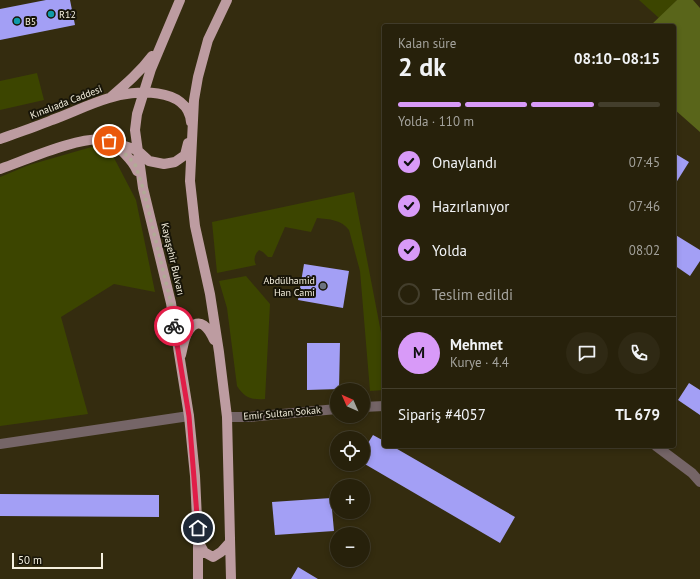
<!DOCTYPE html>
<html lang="tr">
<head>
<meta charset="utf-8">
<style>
  :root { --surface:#27210b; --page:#2f2914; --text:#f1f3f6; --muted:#a4a39d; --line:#433e2c; --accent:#d89af8 }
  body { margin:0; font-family:"PT Sans",sans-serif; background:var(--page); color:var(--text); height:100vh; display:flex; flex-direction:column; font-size:15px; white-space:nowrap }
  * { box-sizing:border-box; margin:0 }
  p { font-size:13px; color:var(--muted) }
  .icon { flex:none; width:22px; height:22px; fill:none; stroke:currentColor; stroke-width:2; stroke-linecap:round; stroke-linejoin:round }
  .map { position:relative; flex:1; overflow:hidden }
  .details { position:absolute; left:382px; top:24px; width:294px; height:424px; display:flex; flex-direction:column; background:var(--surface); border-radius:4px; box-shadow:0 2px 6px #0003,0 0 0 1px var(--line) }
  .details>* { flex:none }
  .needle { width:26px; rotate:315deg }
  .buttons { position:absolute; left:330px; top:383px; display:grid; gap:8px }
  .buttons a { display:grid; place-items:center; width:40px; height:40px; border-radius:50%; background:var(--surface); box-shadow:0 2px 6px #0003,0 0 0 1px var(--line); font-size:20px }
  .scale { position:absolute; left:12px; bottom:10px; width:91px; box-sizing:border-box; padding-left:4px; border:2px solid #f5f0df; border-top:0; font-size:11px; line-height:14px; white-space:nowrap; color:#f5f0df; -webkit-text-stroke:3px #181508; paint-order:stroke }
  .pin { position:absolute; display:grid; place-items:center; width:34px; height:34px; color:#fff; margin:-17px; border:2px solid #fff; border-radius:50%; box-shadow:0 1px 4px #0007 }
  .courier { position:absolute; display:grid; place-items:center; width:40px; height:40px; margin:-20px; border:3px solid #e11d48; border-radius:50%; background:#fff; color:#222; box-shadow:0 1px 5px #0007 }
  .overview em { font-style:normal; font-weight:800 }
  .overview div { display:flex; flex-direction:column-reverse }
  .overview { display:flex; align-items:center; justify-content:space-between; height:68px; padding:0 16px }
  h1 { font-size:26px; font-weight:800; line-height:30px }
  .bar { display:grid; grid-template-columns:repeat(4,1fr); gap:6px 4px; align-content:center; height:48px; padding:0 16px }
  .bar i { height:5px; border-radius:3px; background:var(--line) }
  .bar .selected { background:var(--accent) }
  .bar p { grid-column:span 4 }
  .line { display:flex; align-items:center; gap:10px; padding:0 16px; border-top:1px solid var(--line) }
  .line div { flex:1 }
  .round { display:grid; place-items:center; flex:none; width:42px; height:42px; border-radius:21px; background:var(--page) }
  ol { padding:0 16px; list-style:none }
  li { display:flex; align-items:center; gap:12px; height:44px }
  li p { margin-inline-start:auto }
  li .icon { padding:4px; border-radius:50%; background:var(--accent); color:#111; stroke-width:4 }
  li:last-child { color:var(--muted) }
  li i { width:22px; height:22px; border:2px solid var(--line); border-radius:50% }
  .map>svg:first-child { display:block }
  .green { fill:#3c4500 }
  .forest { fill:#59651a }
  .building { fill:#a39ff5 }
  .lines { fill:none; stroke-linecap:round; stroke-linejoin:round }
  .minor { stroke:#756567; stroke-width:10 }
  .major { stroke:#bd9ca1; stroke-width:10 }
  .done { stroke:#b1ab96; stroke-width:4; stroke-dasharray:0 7.2 }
  .route { stroke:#e11d48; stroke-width:5 }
  .culture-dot { fill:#0f9aa8; stroke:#181508; stroke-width:1.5 }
  .worship-dot { fill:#6b7280; stroke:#181508; stroke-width:1.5 }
  .labels { text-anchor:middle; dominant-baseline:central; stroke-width:4; stroke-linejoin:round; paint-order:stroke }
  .poi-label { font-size:10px; fill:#f5f0df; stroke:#181508; text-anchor:start }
  .street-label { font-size:10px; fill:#f5f0df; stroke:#181508 }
</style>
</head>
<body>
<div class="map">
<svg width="700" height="579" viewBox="0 0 700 579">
  <rect width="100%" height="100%" fill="#342c0f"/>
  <path class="green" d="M639,0H677L659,18Z
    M37,73L44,100L0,110V81Z
    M95,146L112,154L136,200L155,292L114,284L61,317L88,414L0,426V177L29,165Z
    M354,192L384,348V390L370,391L360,271L349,230C342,220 329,219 317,218L311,232L285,227L272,257H268L263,252L259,250C255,254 253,259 256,265L217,273L212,222Z
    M246,276L270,304L265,399C251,400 245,398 237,386L227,308L219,281Z"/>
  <path class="forest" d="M677,0H693L700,8V132L674,109V26H650Z"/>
  <path class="building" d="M46,0H70L75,25L0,40V9Z
    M674,153L689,162L674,186Z
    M674,234L700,250V261L690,276L674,265Z
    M304,264L349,271L343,308L298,300Z
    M307,343H340L339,389L307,390Z
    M689,383L700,390V415L678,400Z
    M373,435L384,441V446H392L515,517L500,543L363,463V451Z
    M0,494L159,495V517L0,516Z
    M331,498L334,531L275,535L272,502Z
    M298,567L318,579H291Z"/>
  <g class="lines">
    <path class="minor" d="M363,407L384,406
      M227,417H249L337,409
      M0,444L189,416
      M656,446L692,473L700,482"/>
    <path class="major" d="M180,0L151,69L137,114L135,130L143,188L171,303L189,416L195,476L198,541V579
      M227,0L208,40L198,77L194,100L190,181L195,226L210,294L219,352L227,417L231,579
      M111,97C126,84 140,72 152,56
      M0,139C17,133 35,127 52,120C71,113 89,104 109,98C133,90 188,86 191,122
      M109,141L137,150L149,161L164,164L175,162L185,155L188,143
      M0,169C26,160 81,135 107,140C116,143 134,162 137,171
      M181,355C183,347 184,337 189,330C200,315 209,329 214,340
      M199,543L204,552L213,557L221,552L230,542"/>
  </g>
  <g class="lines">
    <path class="done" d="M109,141L123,152L135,164L143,188L171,303L174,326"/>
    <path class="route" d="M174,326L189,416L198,528"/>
  </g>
  <g class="culture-dot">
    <circle cx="51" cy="14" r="4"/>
    <circle cx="17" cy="21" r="4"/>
  </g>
  <circle class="worship-dot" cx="323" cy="286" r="4"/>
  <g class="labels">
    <g class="poi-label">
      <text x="59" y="14">R12</text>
      <text x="25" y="21">B5</text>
      <text x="315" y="280" text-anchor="end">Abdülhamid<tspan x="315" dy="12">Han Cami</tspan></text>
    </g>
    <g class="street-label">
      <text transform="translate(66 102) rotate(-21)">Kınalıada Caddesi</text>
      <text transform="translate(173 259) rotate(77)">Kayaşehir Bulvarı</text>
      <text transform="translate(282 413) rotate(-5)">Emir Sultan Sokak</text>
    </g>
  </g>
</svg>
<div class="buttons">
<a><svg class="needle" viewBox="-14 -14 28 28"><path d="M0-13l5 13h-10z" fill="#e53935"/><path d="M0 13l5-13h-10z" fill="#a4a39d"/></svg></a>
<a><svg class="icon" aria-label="locate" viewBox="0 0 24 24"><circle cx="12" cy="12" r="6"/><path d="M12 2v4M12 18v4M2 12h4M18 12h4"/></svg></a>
<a>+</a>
<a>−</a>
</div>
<div class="scale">50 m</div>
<div class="pin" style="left:109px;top:141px;background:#ea580c"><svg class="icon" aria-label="bag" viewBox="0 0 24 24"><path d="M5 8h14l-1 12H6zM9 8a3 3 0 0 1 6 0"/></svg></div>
<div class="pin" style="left:198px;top:528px;background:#1f2937"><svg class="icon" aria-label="home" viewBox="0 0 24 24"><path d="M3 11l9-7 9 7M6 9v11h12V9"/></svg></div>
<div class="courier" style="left:174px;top:326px"><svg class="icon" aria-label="bike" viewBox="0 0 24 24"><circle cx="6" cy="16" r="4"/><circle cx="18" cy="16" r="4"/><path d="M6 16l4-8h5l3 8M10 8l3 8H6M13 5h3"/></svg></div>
<section class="details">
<div class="overview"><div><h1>2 dk</h1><p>Kalan süre</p></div><em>08:10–08:15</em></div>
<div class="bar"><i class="selected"></i><i class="selected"></i><i class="selected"></i><i></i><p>Yolda · 110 m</p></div>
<ol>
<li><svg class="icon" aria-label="check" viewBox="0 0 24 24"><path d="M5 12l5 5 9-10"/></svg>Onaylandı<p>07:45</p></li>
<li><svg class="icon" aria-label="check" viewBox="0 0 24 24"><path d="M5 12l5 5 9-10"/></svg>Hazırlanıyor<p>07:46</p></li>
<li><svg class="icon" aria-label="check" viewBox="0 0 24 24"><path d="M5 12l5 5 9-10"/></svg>Yolda<p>08:02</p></li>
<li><i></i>Teslim edildi</li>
</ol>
<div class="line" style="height:72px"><b class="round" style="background:var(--accent);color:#111">M</b><div><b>Mehmet</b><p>Kurye · 4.4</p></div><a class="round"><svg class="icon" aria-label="chat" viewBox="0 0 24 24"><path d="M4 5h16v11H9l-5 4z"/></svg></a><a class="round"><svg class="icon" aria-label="phone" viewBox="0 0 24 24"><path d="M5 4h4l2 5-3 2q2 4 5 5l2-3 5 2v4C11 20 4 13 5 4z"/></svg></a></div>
<div class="line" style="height:52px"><div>Sipariş #4057</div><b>TL 679</b></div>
</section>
</div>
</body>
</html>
